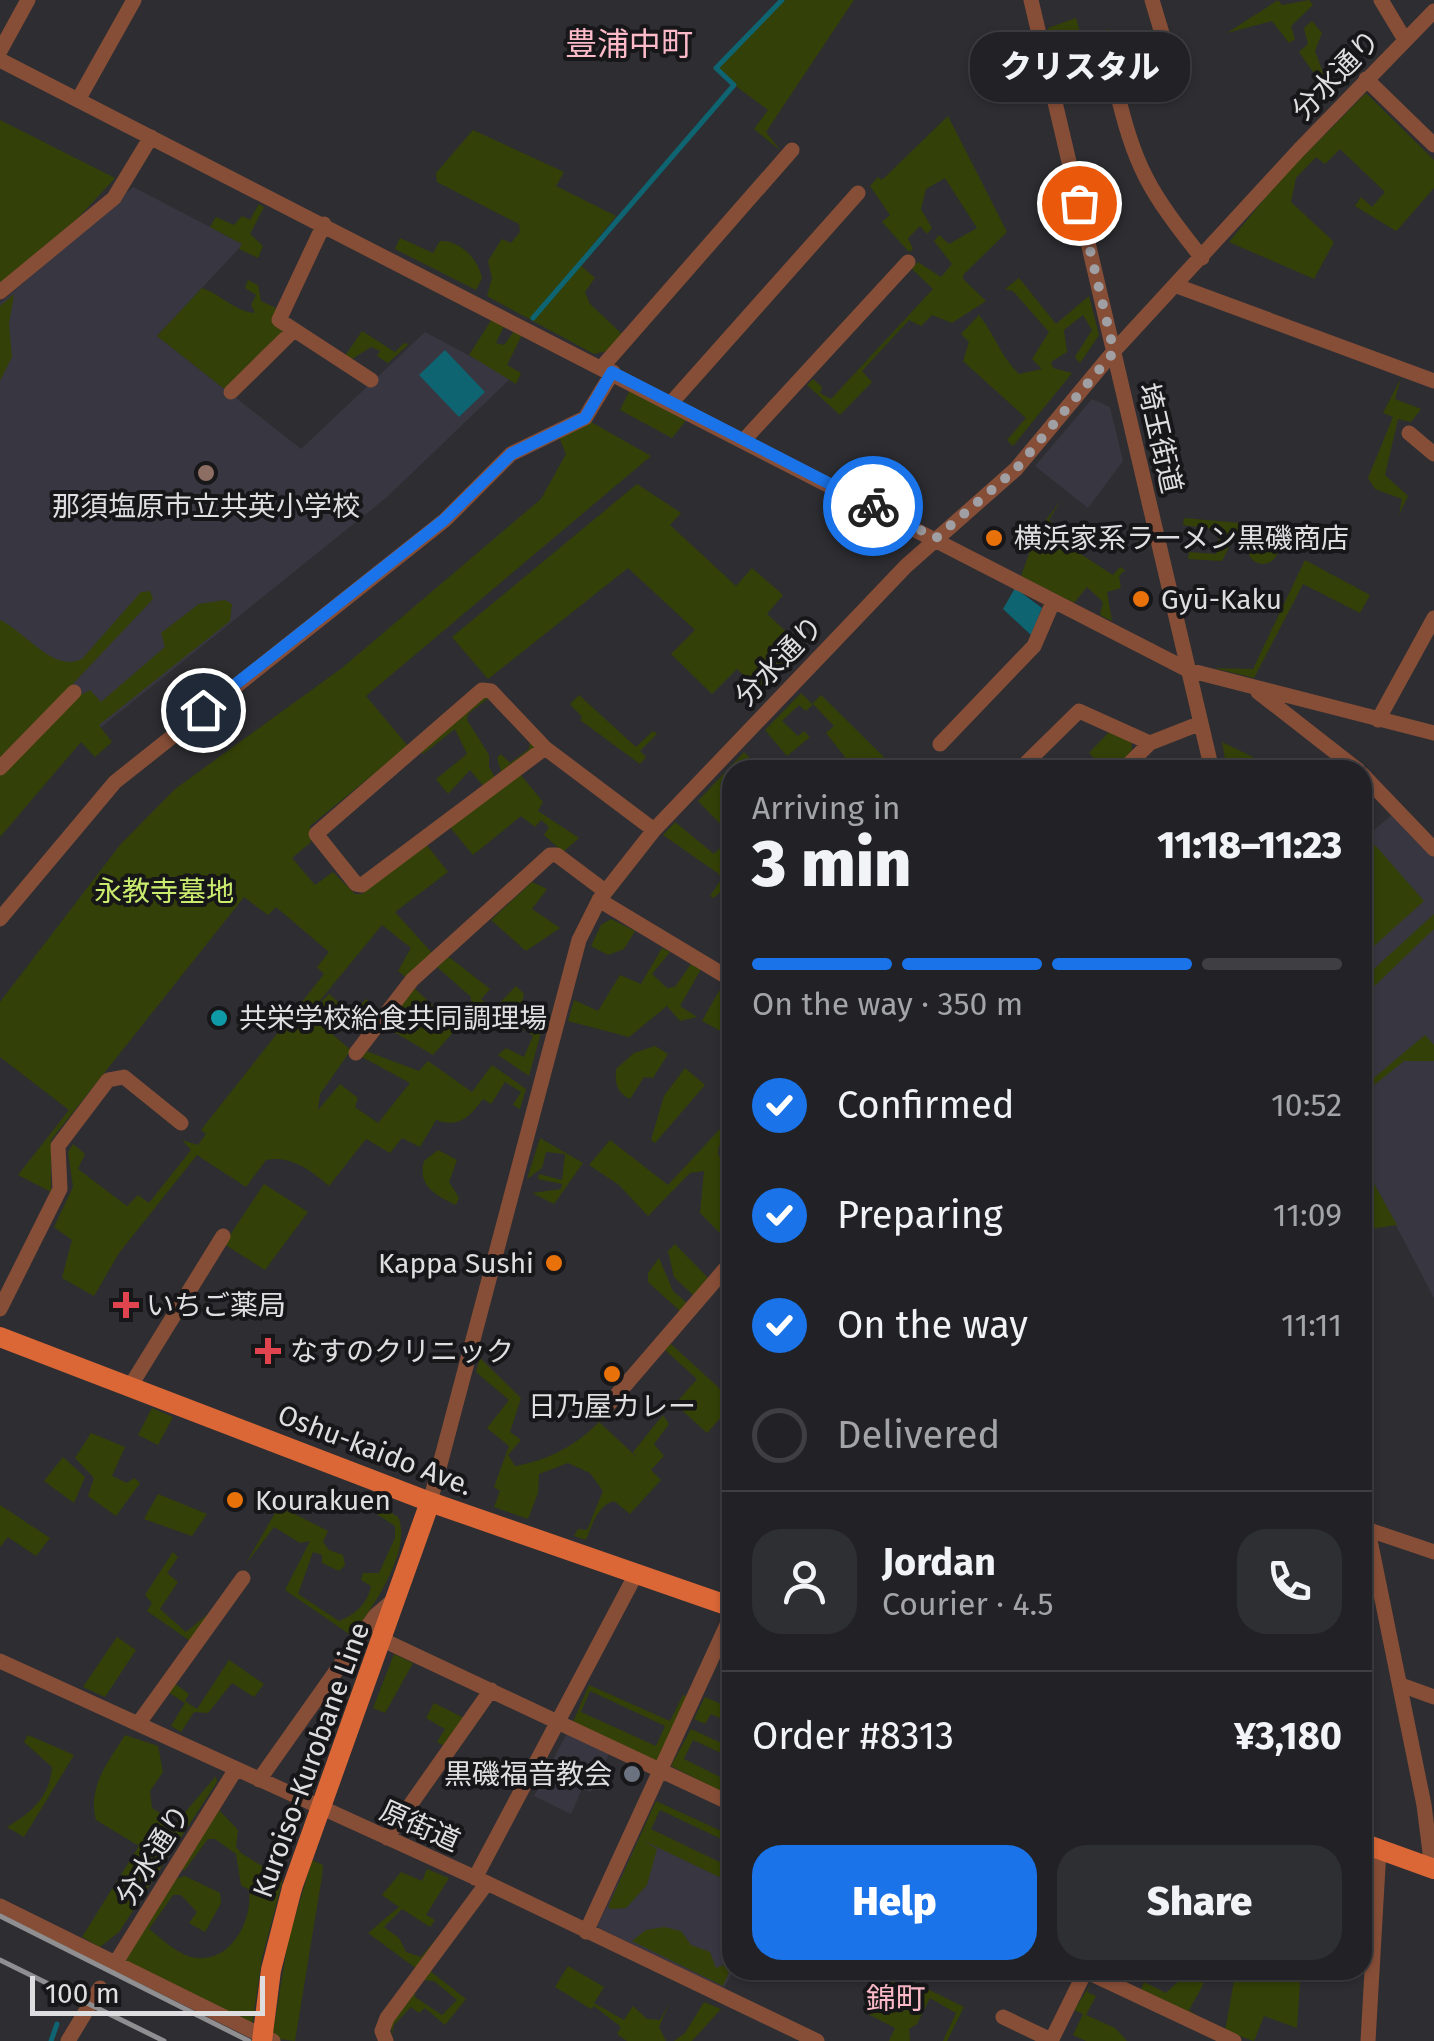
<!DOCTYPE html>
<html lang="en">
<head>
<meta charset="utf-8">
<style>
  :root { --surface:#222226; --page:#2e2f32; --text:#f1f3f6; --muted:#a2a4a7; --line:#3f3f43; --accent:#1a73e8 }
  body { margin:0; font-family:"Fira Sans","Noto Sans JP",sans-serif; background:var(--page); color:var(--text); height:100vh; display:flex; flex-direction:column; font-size:38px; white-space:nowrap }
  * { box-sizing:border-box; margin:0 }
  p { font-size:32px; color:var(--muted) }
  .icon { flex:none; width:55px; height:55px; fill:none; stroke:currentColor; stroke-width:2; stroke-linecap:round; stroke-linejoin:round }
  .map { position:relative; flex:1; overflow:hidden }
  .side { position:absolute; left:722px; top:760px; width:650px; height:1220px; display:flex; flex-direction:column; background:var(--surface); border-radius:30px; box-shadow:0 2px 8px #0004,0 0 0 2px var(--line) }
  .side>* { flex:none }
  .scale { position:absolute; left:30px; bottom:25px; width:235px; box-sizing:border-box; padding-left:10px; border:5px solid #dedee1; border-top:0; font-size:28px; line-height:35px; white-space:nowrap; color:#dedee1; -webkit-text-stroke:8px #171618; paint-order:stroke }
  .pin { position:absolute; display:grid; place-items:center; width:85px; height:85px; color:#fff; margin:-42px; border:5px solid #fff; border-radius:50%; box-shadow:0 2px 10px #0007 }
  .courier { position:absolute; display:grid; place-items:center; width:100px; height:100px; margin:-50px; border:8px solid #1a73e8; border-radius:50%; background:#fff; color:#222; box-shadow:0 2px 12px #0007 }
  .bubble { position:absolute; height:70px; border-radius:30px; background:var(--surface); box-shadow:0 2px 8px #0004,0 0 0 2px var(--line); font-size:32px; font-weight:800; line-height:70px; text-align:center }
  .summary em { font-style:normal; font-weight:800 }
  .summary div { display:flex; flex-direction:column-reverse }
  .summary { display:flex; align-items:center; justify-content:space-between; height:170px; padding:0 30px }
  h1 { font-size:65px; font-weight:800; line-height:75px }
  .bar { display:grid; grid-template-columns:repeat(4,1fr); gap:15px 10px; align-content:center; height:120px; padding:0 30px }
  .bar i { height:12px; border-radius:8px; background:var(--line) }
  .bar .selected { background:var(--accent) }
  .bar p { grid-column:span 4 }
  .line { display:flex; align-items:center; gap:25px; padding:0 30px; border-top:2px solid var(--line) }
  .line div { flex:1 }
  .round { display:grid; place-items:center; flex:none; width:105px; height:105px; border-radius:30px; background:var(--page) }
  ol { padding:0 30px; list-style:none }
  li { display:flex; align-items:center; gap:30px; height:110px }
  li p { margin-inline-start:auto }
  li .icon { padding:10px; border-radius:50%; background:var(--accent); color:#fff; stroke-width:4 }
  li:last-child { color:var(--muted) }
  li i { width:55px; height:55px; border:5px solid var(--line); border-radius:50% }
  .button { display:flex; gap:20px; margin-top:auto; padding:20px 30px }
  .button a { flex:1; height:115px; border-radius:30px; background:var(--accent); color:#fff; font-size:40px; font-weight:800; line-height:115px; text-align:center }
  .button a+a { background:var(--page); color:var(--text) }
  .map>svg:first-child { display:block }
  .built { fill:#383640 }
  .green { fill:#334007; fill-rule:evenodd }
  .water { fill:#0e6471 }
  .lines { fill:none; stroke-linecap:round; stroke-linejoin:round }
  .stream { stroke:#0e6471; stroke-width:5 }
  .minor { stroke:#874e37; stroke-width:15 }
  .major { stroke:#db6736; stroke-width:20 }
  .rail { stroke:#8f8f92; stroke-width:5 }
  .major-bridge { stroke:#db6736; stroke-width:20 }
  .done { stroke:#a0a0a4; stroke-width:10; stroke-dasharray:0 18 }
  .route { stroke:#1a73e8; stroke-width:12 }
  .education-dot { fill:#8d6e63; stroke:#171618; stroke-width:4 }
  .food-dot { fill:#e8710a; stroke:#171618; stroke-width:4 }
  .culture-dot { fill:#0f9aa8; stroke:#171618; stroke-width:4 }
  .health-dot { fill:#e0444e; stroke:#171618; stroke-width:4 }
  .worship-dot { fill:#6b7280; stroke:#171618; stroke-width:4 }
  .labels { text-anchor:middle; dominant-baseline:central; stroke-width:8; stroke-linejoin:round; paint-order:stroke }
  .street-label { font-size:28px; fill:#dedee1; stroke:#171618 }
  .poi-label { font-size:28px; fill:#dedee1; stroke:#171618; text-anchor:start }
  .park-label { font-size:28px; fill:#caec6e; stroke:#171618 }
  .neighbourhood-label { font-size:30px; fill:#fdbac9; stroke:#171618 }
  .quarter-label { font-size:32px; fill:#fdbac9; stroke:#171618 }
</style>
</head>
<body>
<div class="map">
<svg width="1434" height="2041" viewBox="0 0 1434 2041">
  <rect width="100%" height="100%" fill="#2e2e32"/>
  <path class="built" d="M133,187L243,244L157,336L301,449L425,332L511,378L387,497L95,732L0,652V303Z
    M1092,399L1110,407L1123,461L1088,508L1035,466Z
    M1393,814L1434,857V1298L1363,1162L1362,840Z
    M567,1733L610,1752L591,1792L582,1789L571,1814L534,1796Z
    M639,1838L732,1883L733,1970L724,1988L597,1927Z"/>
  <path class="green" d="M779,0H854L766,132L781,151L754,129L768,110L713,69Z
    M1278,0L1282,5L1309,0L1313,5L1291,26L1295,39L1289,43L1272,21L1227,33Z
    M1076,18L1081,36L1110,29L1125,73L1066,97L1048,28Z
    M1312,21L1322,33L1315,51L1325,78L1321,83L1299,52L1308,44L1304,28Z
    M1366,93L1434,160V188L1400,227L1396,231L1355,206L1361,197L1372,207L1385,192L1340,149L1325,164L1316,157L1296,178L1291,202L1334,242L1314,279L1229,242L1279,181Z
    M948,116L1007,232L964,274L963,279L986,301L952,323L932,315L921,326L909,320L862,371L872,382L840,415L807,385L813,379L822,387L820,393L831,399L933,289L911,268L918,262L941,277L952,264L934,241L939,235L949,244L977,228L945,178L926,189L921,209L932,228L927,234L920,226L908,238L913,249L909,252L882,222L890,215L870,186L878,177L882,180Z
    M0,120L115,178L78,218L0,283Z
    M473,130L564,172L556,186L616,216L578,263L595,278L585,292L590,304L622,334L607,351L594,354L487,296L492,278L488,261L502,239L511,243L520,232L519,224L437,182L436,173Z
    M259,204L264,207L250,234L263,246L258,258L239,249L242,244L210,227L216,217L234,225L242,216L250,220Z
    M400,238L433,253L440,241C460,240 478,259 482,278L476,290L395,249Z
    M1019,278L1056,324L1089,296L1099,335L1080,363L1075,357L1092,330L1083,315L1064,330L1067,352L1051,362L1053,368L1072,373L1013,446L1007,440L1026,418L963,361L969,342L961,334L979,315C995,335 1001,357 1019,374L1042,369L1032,359L1049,332L1013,291L1005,289Z
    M248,280L258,285L261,301L276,308L275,322L284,330L227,391L157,336L202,288C222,295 234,311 255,313L251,305L256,295L245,288Z
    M14,294L9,324L12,357L0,381V306Z
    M492,319L504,326L496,343L504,345L514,331L522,335L507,365L521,373L516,384L469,355Z
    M362,331L395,352L404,343L409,344L388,363L377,356L380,351L371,347L352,359L345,356Z
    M1401,378L1395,399L1421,409L1411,422L1398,419L1385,475L1408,496L1399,515L1402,499L1375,489L1368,478L1393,417L1383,413Z
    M630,390L687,419L672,438L620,410Z
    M591,422L651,456L366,696L408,746L310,826L311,842L292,858L315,885L333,872L355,894H362L426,844L448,872L395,912L433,954L407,978L398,971L411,948L382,925L308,1015L329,994L352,1014L366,999L381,1011L368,1028L354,1018L333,1035L351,1050L320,1094L318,1110L340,1084L358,1098L355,1107L378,1123L410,1083L362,1057L366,1051L419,1071L428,1061L472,1092L492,1065L526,1089L520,1109L513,1105L521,1092L505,1082L491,1104L483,1099C468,1118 460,1128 436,1120L420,1147L402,1138L390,1153L366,1139L329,1186C311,1170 290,1155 266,1160L246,1187L197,1155L119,1253L94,1296L62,1278L72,1240L54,1227L73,1187L68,1152L73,1144L85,1154L78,1169L127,1206L138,1195L149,1203L191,1150L182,1140L198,1145L206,1134L201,1130L324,974L317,967L329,952L276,907L268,915L244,897L51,1140V1192L18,1175L69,1110L0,1057V1002L120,845L175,789L342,668L541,499L566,454L559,437Z
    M637,484L681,513L670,525L736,586L752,568L783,595L767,614L805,649L762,693L737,669L712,694L671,654L695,630L628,568L488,679L452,637Z
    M1061,500L1049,520L1073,538L1068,546L1113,575L1120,567L1125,570L1119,576L1121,588L1107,592L1112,621L1100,615L1103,602L1087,587L1074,603L1021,576L1037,532Z
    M1184,518L1241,523L1222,561L1188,559L1189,552L1216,554L1220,530L1183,525Z
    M1248 549a15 15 0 1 1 30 0a15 15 0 1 1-30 0Z
    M1305,560L1370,595L1360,613L1303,584L1254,678L1214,668L1253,669Z
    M150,591L153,599L67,690L83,694L90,690L101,702L165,647L161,633L199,604L225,600L232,604L230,621L99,725L112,742L95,757L81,742L0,837V620C26,632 53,673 82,659L141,592Z
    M801,693L812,704L821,695L897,770H831L845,757L826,733L834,726L813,704L806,711L799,705L782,721L798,736L804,731L810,737L787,756L765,730Z
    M491,694L540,746L502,774L497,758L501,754L510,763L529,749L530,741L490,697L468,714L467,720L489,755V767L496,779L484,787L470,770L448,794L436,779L467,754L455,729L423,754L419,750L481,696Z
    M579,695L636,747L653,731L657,734L640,751L646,757L640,764L580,720L582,717L570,704Z
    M1111,730L1131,739L1132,750L1113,770H1106L1089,753Z
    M1222,742L1280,770H1227Z
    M744,752L762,770H732V883L713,898L710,896L721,880L719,874L663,835L675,822L714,854L732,836L698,801Z
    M520,774L543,802L538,811L579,838L563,852L544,835L549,827L541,820L535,827L521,816L473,855L449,826Z
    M1375,845L1424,901L1363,956V856Z
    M532,882L547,889L532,909L560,928L526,951L491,920Z
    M1434,914V929L1363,997V979Z
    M611,919L635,931L624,949L608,955L591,946L601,925Z
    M662,948L670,952L652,974L667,988L675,987L691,964L701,969L680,1006L697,1017L680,1021L667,1006L629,1037L568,1021L574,1000L598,1011L620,975L641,984Z
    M449,957L490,989L481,999L494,1009L516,986L524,994L519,1014L545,1018L529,1076L498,1055L506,1048L524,1057L533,1036L502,1014L476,1021L467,1015L456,1019L471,1003V997L437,967Z
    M722,986L732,992V1037L702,1021Z
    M414,988L457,1028L433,1055L384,1026Z
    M1425,1035L1434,1045V1061H1404L1363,1094V1087Z
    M655,1046L668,1054L653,1078L644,1077L630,1099C616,1092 615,1083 616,1069L634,1053Z
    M685,1068L705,1085L655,1143L651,1140L664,1096Z
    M732,1116V1134L719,1146L718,1155L732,1168V1185L722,1197L730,1213L732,1235L719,1232L700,1213L704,1171L690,1173L648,1216L619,1185L589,1165L610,1140L668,1185Z
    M540,1138L583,1163L554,1204L532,1193L561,1189L562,1184L538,1179L539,1174L562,1180L565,1154L546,1152L542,1168L527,1179Z
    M438,1150L457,1160L449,1182L459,1198L456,1205C436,1195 417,1186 424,1161Z
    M1362,1162L1397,1225L1363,1230Z
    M264,1184L308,1212L265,1270L224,1244Z
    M675,1244L709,1279L694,1296L674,1277L668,1251Z
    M659,1258L673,1291L688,1304L681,1312L648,1282V1273Z
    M671,1344L718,1387L731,1406L707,1433L675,1404L697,1379L665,1350Z
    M480,1358L521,1398L510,1432L521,1440L508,1455L515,1466C547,1461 577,1445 599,1422L639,1459L633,1452L663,1415L669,1424L654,1444L664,1456L651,1470L661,1480L630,1514L614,1501C598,1505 592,1525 586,1540L574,1536L578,1529L587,1530L603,1491L590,1473L568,1463L539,1474L538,1493L528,1519L494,1507L500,1491L494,1487L509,1446L487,1428L509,1400L476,1372Z
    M152,1408L173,1417L158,1445L138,1435Z
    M91,1433L125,1447L112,1476L127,1483L134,1478L140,1483L116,1516L88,1496L94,1478L75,1458Z
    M63,1457L85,1477L74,1503L44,1481Z
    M158,1494L207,1514L192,1536L144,1519Z
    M0,1505L50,1538L36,1556L8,1537L0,1547Z
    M379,1505L398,1517C413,1550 371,1610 352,1636L285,1590L310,1541L300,1543L274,1527L245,1565L279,1506L328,1531L323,1542L329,1550L343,1555L345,1565L339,1571L322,1563V1555L313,1552L298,1594L339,1621C355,1615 368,1603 371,1586L361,1580L363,1573H379L395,1538V1526L375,1513Z
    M173,1552L178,1557L167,1573L178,1582L160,1609L186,1632L208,1614L190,1641L147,1611L152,1603L145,1595Z
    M117,1637L136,1650L105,1697L83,1687Z
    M394,1654L413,1663L385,1713L373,1708Z
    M229,1660L264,1684L254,1697L232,1683L208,1713L194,1712L181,1732L171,1726L185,1703L168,1692L174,1683L189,1694L185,1701L197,1709Z
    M589,1685L670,1721L683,1695L689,1697L657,1761L573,1722ZM590,1691L665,1726L656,1746L581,1712Z
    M705,1697L732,1709V1724L711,1714L705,1724L694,1719Z
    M434,1703L464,1718L444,1746L437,1742L445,1729L426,1718Z
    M691,1729L732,1748V1758L693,1740L684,1759L732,1783V1797L671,1766Z
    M28,1735L74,1755L24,1837L7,1827C31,1813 50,1797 52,1767L24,1742Z
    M125,1735L158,1746L163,1772L150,1791L152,1808L176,1823L216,1776L217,1782L119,1932L100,1947L82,1937L139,1846L96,1820C87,1787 109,1761 125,1735Z
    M656,1801L732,1836V1844L660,1810L651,1829L732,1868V1883L642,1840L657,1849L647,1885L626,1908L611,1909L608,1907Z
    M217,1808L238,1830L236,1847L241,1853L283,1879L262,1958L252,2025L122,1960L174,1879L185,1876L220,1893L221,1903L205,1932L189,1923L197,1912L181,1895H173L149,1929C162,1939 180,1957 197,1958C232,1962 253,1919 249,1890L241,1885L236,1854L215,1839H208L184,1871L180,1866Z
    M312,1860L323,1865L322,1876L295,2041L272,2038L288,1941Z
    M427,1869L449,1878L426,1915L435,1920L430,1927L402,1909L384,1927L399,1938L406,1952L421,1957L447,1926L417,1969L368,1933L399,1907L382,1895L401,1872L422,1881Z
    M664,1927L681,1931L691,1945L710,1952L716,1968L727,1964L732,1953V1966L723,1986L632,1941L646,1930Z
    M568,1966L604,1987L594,2003L624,2020L633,2006L647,2019L660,2020L669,2004L659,2027L666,2041H627L617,2034L621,2027L594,2006L591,2009L555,1987Z
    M889,1970L964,2007L947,2041H943L956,2013L930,1998L917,2024L909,2029L910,2041H889L895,2028L868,2014Z
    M1236,1970H1315L1313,1980L1300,1982L1297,2028L1264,2016L1254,2041L1225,2031Z
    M430,1971L466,1999L445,2025L425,2008L419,2013L411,2007L394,2025L392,2036L391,2021L415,1989V1997L442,2015L457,2000L434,1981L423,1980Z
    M1183,1977L1204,1983L1189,2010L1207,2023L1141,1989L1144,1982L1166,1993Z
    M1092,1982L1087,1992L1096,1996L1086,2015L1115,2028L1127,2041H1086L1073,2035L1083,2014L1074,2010Z
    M704,2002L721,2009L692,2041H674L685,2033Z"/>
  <path class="water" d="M445,350L485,392L459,417L419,375Z
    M1015,588L1042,608L1031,635L1003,609Z"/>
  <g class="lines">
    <path class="stream" d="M533,318L734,85L716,68L782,0
      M51,2041L57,2024"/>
    <path class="minor" d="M1031,0L1212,770
      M1152,0L1170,60L1115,84C1135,168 1148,190 1202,258
      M1381,0L1405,40
      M0,51L28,0
      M0,60L1188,670L1434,733
      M1366,79L1434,145
      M78,100L134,0
      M324,224L279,320L371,380
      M1177,286L1434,381
      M0,292L114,198L151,137
      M602,367L792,150
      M231,392L293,331
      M672,402L858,193
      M1409,433L1434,454
      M744,440L908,262
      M1258,692L1358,770
      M1378,720L1434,618
      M940,744L1034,646L1053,602
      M545,748L362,885L356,884L316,834L482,690L491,691L545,748L654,830
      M0,768L74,692
      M1019,770L1079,711L1150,743
      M1123,770L1150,743L1201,723
      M1362,774L1434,849
      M599,900L732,980
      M0,919L115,782L445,520L511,454L585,418L613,372
      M356,1053L412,980L550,855H557L605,891
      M0,1309L60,1189L58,1146L108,1080L124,1077L181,1123
      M131,1385L223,1236
      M602,1412L732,1261
      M1362,1501L1424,1805L1432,1868
      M430,1502L579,940L599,900L654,830L906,566L1016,469L1114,351L1299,150L1434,11
      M1369,1530L1434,1552
      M383,1640L732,1804
      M0,1661L487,1883L817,2041
      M1401,1685L1434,1697
      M138,1724L243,1578
      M259,1780L375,1616L397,1597
      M387,1838L491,1690
      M475,1878L636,1574
      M0,1906L273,2041
      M586,1932L732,1614
      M113,1967L236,1769
      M1083,1970L1234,2041
      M1003,2017L1051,2040
      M68,2041L100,1988
      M386,2041L382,2031L387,2018L487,1883
      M1051,2041L1086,1970
      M1368,2041L1379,1849"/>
    <path class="major" d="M0,1337L430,1502L732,1607
      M1362,1843L1434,1869
      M292,1888L430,1502"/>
    <path class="rail" d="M0,1916L249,2041
      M0,1960L164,2041"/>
    <path class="major-bridge" d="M262,2041L271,1970L292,1888"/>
  </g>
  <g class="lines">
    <path class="done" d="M873,506L936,538L1016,469L1114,352L1079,203"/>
    <path class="route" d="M203,710L444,520L511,454L585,418L612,372L873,506"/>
  </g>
  <circle class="education-dot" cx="206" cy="473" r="10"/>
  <g class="food-dot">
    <circle cx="994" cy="538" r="10"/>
    <circle cx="1141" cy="599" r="10"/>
    <circle cx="554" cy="1263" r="10"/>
    <circle cx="612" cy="1374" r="10"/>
    <circle cx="235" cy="1500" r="10"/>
  </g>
  <circle class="culture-dot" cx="219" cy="1018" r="10"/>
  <g class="health-dot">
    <path d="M121 1290h10v10h10v10h-10v10h-10v-10h-10v-10h10z"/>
    <path d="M263 1336h10v10h10v10h-10v10h-10v-10h-10v-10h10z"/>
  </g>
  <circle class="worship-dot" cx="632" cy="1774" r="10"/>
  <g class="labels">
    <g class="street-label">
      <text transform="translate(1336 75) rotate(-46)">分水通り</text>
      <text transform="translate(1160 438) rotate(77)">埼玉街道</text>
      <text transform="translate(779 661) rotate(-46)">分水通り</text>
      <text transform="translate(375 1450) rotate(21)">Oshu-kaido Ave.</text>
      <text transform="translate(311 1760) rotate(-70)">Kuroiso-Kurobane Line</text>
      <text transform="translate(420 1826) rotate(24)">原街道</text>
      <text transform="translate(153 1855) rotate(-58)">分水通り</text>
    </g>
    <g class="poi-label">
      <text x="206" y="506" text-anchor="middle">那須塩原市立共英小学校</text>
      <text x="1014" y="538">横浜家系ラーメン黒磯商店</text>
      <text x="1161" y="599">Gyū-Kaku</text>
      <text x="239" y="1018">共栄学校給食共同調理場</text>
      <text x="534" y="1263" text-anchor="end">Kappa Sushi</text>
      <text x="146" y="1305">いちご薬局</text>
      <text x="290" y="1351">なすのクリニック</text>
      <text x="612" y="1406" text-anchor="middle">日乃屋カレー</text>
      <text x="255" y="1500">Kourakuen</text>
      <text x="612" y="1774" text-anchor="end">黒磯福音教会</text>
    </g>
    <g class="park-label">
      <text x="164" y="891">永教寺墓地</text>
    </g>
    <g class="neighbourhood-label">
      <text x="896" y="1999">錦町</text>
    </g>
    <g class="quarter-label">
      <text x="629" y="44">豊浦中町</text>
    </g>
  </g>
</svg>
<div class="scale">100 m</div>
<div class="pin" style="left:1079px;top:203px;background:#ea580c"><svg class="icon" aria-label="bag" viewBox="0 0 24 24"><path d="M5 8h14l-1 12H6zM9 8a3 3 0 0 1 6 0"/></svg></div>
<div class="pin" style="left:203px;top:710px;background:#1f2937"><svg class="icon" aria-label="home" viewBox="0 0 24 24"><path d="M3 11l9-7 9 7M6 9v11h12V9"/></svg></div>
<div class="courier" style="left:873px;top:506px"><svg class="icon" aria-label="bike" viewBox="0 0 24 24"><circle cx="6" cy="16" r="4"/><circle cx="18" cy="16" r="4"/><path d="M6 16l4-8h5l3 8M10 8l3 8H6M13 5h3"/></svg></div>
<div class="bubble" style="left:970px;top:32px;width:220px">クリスタル</div>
<section class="side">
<div class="summary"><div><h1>3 min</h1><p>Arriving in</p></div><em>11:18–11:23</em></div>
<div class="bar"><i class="selected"></i><i class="selected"></i><i class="selected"></i><i></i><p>On the way · 350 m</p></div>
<ol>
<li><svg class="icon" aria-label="check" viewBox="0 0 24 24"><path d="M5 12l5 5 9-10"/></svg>Confirmed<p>10:52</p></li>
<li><svg class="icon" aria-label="check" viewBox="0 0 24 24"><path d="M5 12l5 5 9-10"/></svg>Preparing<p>11:09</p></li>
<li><svg class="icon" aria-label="check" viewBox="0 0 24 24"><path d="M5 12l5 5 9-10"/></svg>On the way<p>11:11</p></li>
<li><i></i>Delivered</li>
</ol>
<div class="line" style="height:180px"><a class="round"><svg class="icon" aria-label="person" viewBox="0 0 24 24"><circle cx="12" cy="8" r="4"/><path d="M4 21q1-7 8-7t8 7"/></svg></a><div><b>Jordan</b><p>Courier · 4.5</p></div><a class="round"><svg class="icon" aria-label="phone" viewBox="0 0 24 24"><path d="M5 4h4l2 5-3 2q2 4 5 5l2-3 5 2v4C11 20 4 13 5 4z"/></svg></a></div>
<div class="line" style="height:130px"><div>Order #8313</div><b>¥3,180</b></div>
<div class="button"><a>Help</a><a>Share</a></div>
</section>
</div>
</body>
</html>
